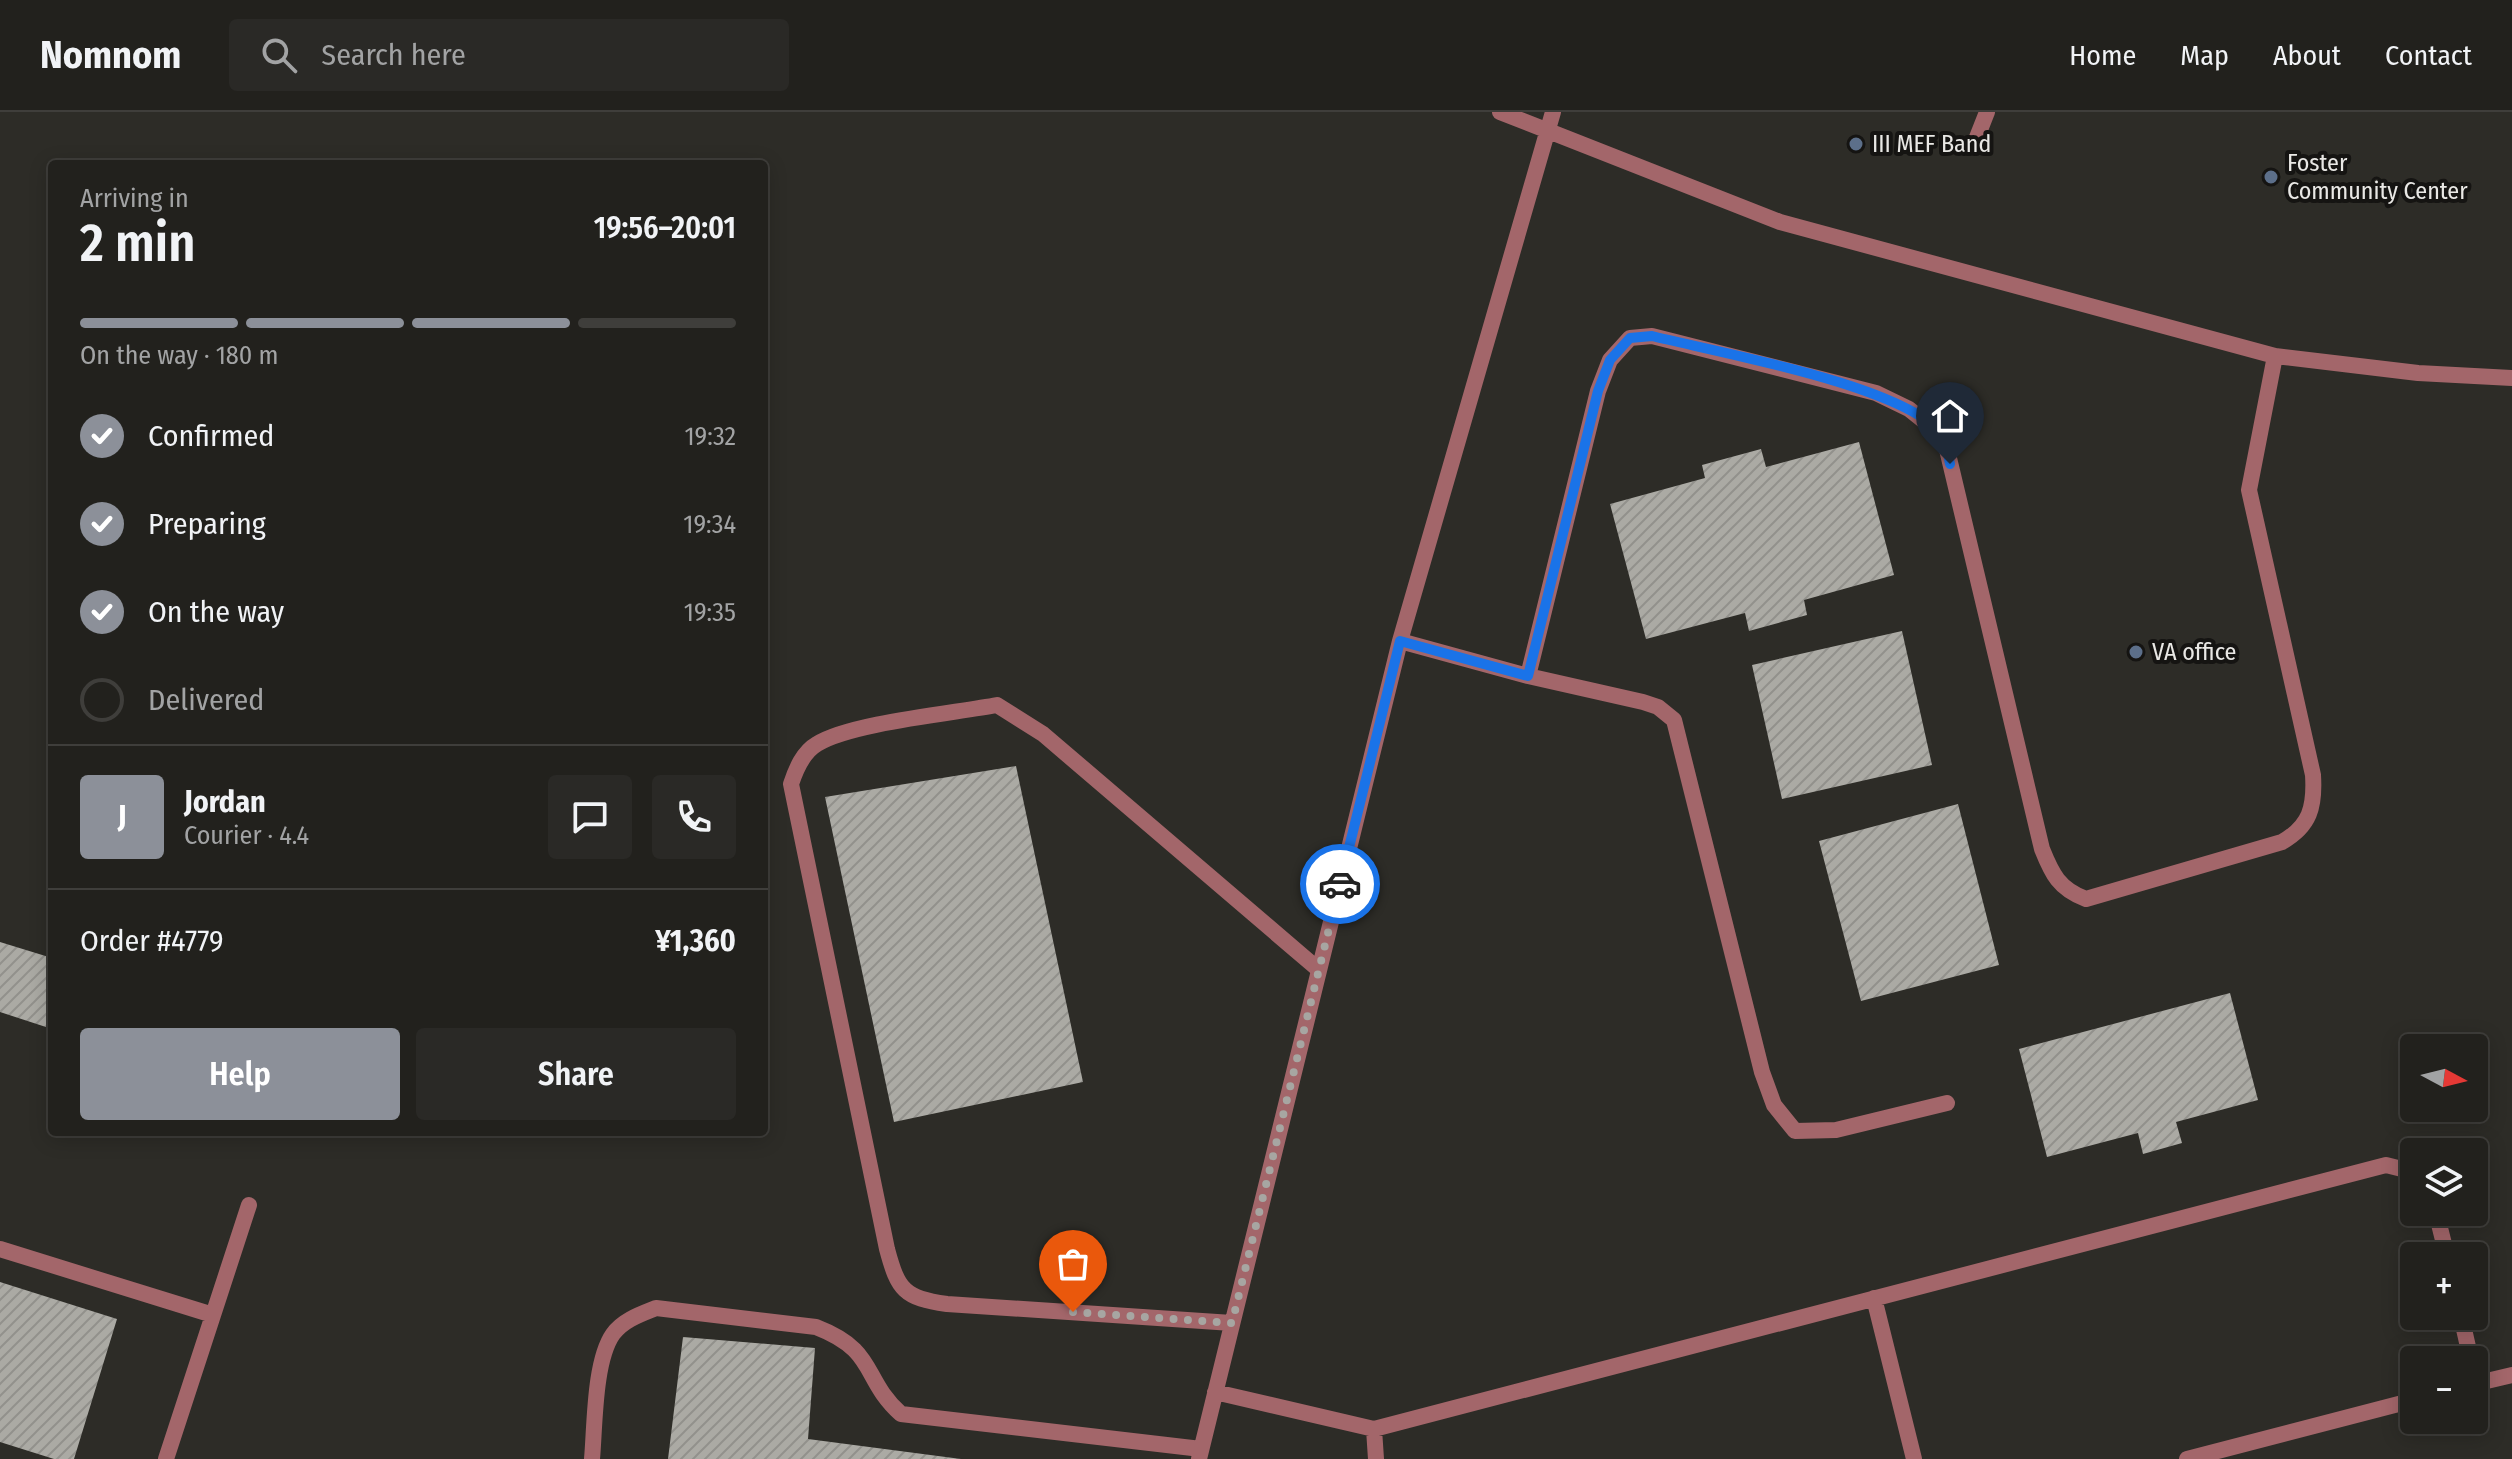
<!DOCTYPE html>
<html lang="en">
<head>
<meta charset="utf-8">
<style>
  :root { --surface:#22211d; --page:#2a2926; --text:#f1f3f6; --muted:#a2a3a4; --line:#3f3e3b; --accent:#8c9099 }
  body { margin:0; font-family:"Fira Sans Condensed",sans-serif; background:var(--page); color:var(--text); height:100vh; display:flex; flex-direction:column; font-size:30px; white-space:nowrap }
  * { box-sizing:border-box; margin:0 }
  p { font-size:26px; color:var(--muted) }
  .icon { flex:none; width:44px; height:44px; fill:none; stroke:currentColor; stroke-width:2; stroke-linecap:round; stroke-linejoin:round }
  .map { position:relative; flex:1; overflow:hidden }
  .side { position:absolute; left:48px; top:48px; width:720px; height:976px; display:flex; flex-direction:column; background:var(--surface); border-radius:8px; box-shadow:0 4px 20px #0003,0 0 0 2px var(--line) }
  .side>* { flex:none }
  .needle { width:52px; rotate:97deg }
  .tools { position:absolute; left:2400px; top:922px; display:grid; gap:16px }
  .tools a { display:grid; place-items:center; width:88px; height:88px; border-radius:8px; background:var(--surface); box-shadow:0 4px 20px #0003,0 0 0 2px var(--line); font-size:40px }
  .pin { position:absolute; display:grid; place-items:center; width:68px; height:68px; color:#fff; margin:-82px -34px; border-radius:50% 50% 50% 0; rotate:-45deg; box-shadow:0 0 8px #0007 }
  .pin .icon { rotate:45deg }
  .courier { position:absolute; display:grid; place-items:center; width:80px; height:80px; margin:-40px; border:6px solid #1a73e8; border-radius:50%; background:#fff; color:#222; box-shadow:0 2px 10px #0007 }
  .head em { font-style:normal; font-weight:600 }
  .head div { display:flex; flex-direction:column-reverse }
  .head { display:flex; align-items:center; justify-content:space-between; height:136px; padding:0 32px }
  h1 { font-size:52px; font-weight:600; line-height:60px }
  .bar { display:grid; grid-template-columns:repeat(4,1fr); gap:12px 8px; align-content:center; height:96px; padding:0 32px }
  .bar i { height:10px; border-radius:6px; background:var(--line) }
  .bar .active { background:var(--accent) }
  .bar p { grid-column:span 4 }
  .line { display:flex; align-items:center; gap:20px; padding:0 32px; border-top:2px solid var(--line) }
  .line div { flex:1 }
  .round { display:grid; place-items:center; flex:none; width:84px; height:84px; border-radius:8px; background:var(--page) }
  ol { padding:0 32px; list-style:none }
  li { display:flex; align-items:center; gap:24px; height:88px }
  li p { margin-inline-start:auto }
  li .icon { padding:8px; border-radius:50%; background:var(--accent); color:#fff; stroke-width:4 }
  li:last-child { color:var(--muted) }
  li i { width:44px; height:44px; border:4px solid var(--line); border-radius:50% }
  .button { display:flex; gap:16px; margin-top:auto; padding:16px 32px }
  .button a { flex:1; height:92px; border-radius:8px; background:var(--accent); color:#fff; font-size:32px; font-weight:600; line-height:92px; text-align:center }
  .button a+a { background:var(--page); color:var(--text) }
  header { display:flex; align-items:center; gap:48px; box-sizing:border-box; height:112px; padding:0 40px; background:var(--surface); border-bottom:2px solid var(--line) }
  header strong { font-size:38px }
  nav { display:flex; gap:44px; margin-inline-start:auto; font-size:28px }
  .search { width:560px; height:72px; background:var(--page); display:flex; align-items:center; gap:20px; box-sizing:border-box; padding:0 28px; border-radius:8px; color:var(--muted); font-size:30px }
  .map>svg:first-child { display:block }
  .building { fill:url(#building-hatch) }
  .lines { fill:none; stroke-linecap:round; stroke-linejoin:round }
  .lane { stroke:#a3666a; stroke-width:16 }
  .done { stroke:#a7a6a2; stroke-width:8; stroke-dasharray:0 14.4 }
  .route { stroke:#1a73e8; stroke-width:10 }
  .service-dot { fill:#5c6f8a; stroke:#151412; stroke-width:3 }
  .labels { text-anchor:middle; dominant-baseline:central; stroke-width:8; stroke-linejoin:round; paint-order:stroke }
  .poi-label { font-size:24px; fill:#e9e8e5; stroke:#151412; text-anchor:start }
</style>
</head>
<body>
<header>
<strong>Nomnom</strong>
<div class="search"><svg class="icon" aria-label="search" viewBox="0 0 24 24"><circle cx="10" cy="10" r="6"/><path d="M15 15l6 6"/></svg>Search here</div>
<nav><a>Home</a><a>Map</a><a>About</a><a>Contact</a></nav>
</header>
<div class="map">
<svg width="2512" height="1347" viewBox="0 0 2512 1347">
  <defs>
    <pattern id="building-hatch" width="6" height="6" patternUnits="userSpaceOnUse" patternTransform="scale(2)"><rect width="6" height="6" fill="#abaaa4"/><path d="M-1 1l2-2M0 6l6-6M5 7l2-2" fill="none" stroke="#92918c"/></pattern>
  </defs>
  <rect width="100%" height="100%" fill="#2d2c27"/>
  <path class="building" d="M492,48V52H444V49Z
    M1859,330L1894,463L1804,488L1807,503L1749,519L1745,501L1646,527L1610,392L1705,366L1702,353L1761,337L1766,355Z
    M1902,519L1932,653L1782,687L1752,553Z
    M1016,654L1083,970L894,1010L825,685Z
    M1958,692L1999,853L1861,889L1819,729Z
    M0,830L52,846V917L0,900Z
    M2230,881L2258,988L2176,1010L2182,1031L2143,1042L2138,1021L2047,1045L2019,937Z
    M0,1170L117,1207L74,1347H54L0,1330Z
    M683,1225L815,1236L808,1327L961,1347H668Z"/>
  <g class="lines">
    <path class="lane" d="M1500,0L1780,110L2275,244L2418,261L2512,266
      M1974,33L1987,0
      M1400,529L1528,564L1643,590L1658,595L1674,608L1762,960L1774,993L1795,1019L1836,1018L1947,991
      M1528,564L1598,279L1610,248L1630,226L1652,224L1876,281L1909,297L1944,325L2042,737C2052,762 2059,777 2086,787L2282,730C2310,714 2315,695 2313,663L2249,378L2275,244
      M2436,1100L2447,1144
      M0,1137L213,1203
      M1874,1186L1914,1347
      M2461,1204L2471,1248
      M1232,1211L947,1192C904,1186 898,1178 887,1137L791,672C796,657 803,640 817,632C850,611 955,601 997,593L1043,622L1319,858
      M2474,1272L2512,1263
      M1215,1280L1374,1317L2386,1053L2414,1060
      M1374,1317L1376,1347
      M166,1347L249,1093
      M592,1347C595,1314 594,1249 613,1222C623,1208 641,1202 656,1196L816,1215C878,1239 861,1266 901,1302L1201,1337
      M1199,1347L1400,529L1553,0
      M2187,1347L2414,1288"/>
  </g>
  <g class="lines">
    <path class="done" d="M1073,1200L1232,1211L1340,772"/>
    <path class="route" d="M1340,772L1400,529L1528,564L1598,279L1610,248L1630,226L1652,224C1716,240 1907,274 1942,323C1947,330 1948,343 1950,352"/>
  </g>
  <g class="service-dot">
    <circle cx="1856" cy="32" r="8"/>
    <circle cx="2271" cy="65" r="8"/>
    <circle cx="2136" cy="540" r="8"/>
  </g>
  <g class="labels">
    <g class="poi-label">
      <text x="1872" y="32">III MEF Band</text>
      <text x="2287" y="51">Foster<tspan x="2287" dy="28">Community Center</tspan></text>
      <text x="2152" y="540">VA office</text>
    </g>
  </g>
</svg>
<div class="tools">
<a><svg class="needle" viewBox="-14 -14 28 28"><path d="M0-13l5 13h-10z" fill="#e53935"/><path d="M0 13l5-13h-10z" fill="#a2a3a4"/></svg></a>
<a><svg class="icon" aria-label="layers" viewBox="0 0 24 24"><path d="M12 4l9 5-9 5-9-5zM3 14l9 5 9-5"/></svg></a>
<a>+</a>
<a>−</a>
</div>
<div class="pin" style="left:1073px;top:1200px;background:#ea580c"><svg class="icon" aria-label="bag" viewBox="0 0 24 24"><path d="M5 8h14l-1 12H6zM9 8a3 3 0 0 1 6 0"/></svg></div>
<div class="pin" style="left:1950px;top:352px;background:#1f2937"><svg class="icon" aria-label="home" viewBox="0 0 24 24"><path d="M3 11l9-7 9 7M6 9v11h12V9"/></svg></div>
<div class="courier" style="left:1340px;top:772px"><svg class="icon" aria-label="car" viewBox="0 0 24 24"><path d="M5 17H2v-5l4-1 3-4h7l3 4 3 1v5h-3M9 17h6M6 11h13"/><circle cx="7" cy="17" r="2"/><circle cx="17" cy="17" r="2"/></svg></div>
<section class="side">
<div class="head"><div><h1>2 min</h1><p>Arriving in</p></div><em>19:56–20:01</em></div>
<div class="bar"><i class="active"></i><i class="active"></i><i class="active"></i><i></i><p>On the way · 180 m</p></div>
<ol>
<li><svg class="icon" aria-label="check" viewBox="0 0 24 24"><path d="M5 12l5 5 9-10"/></svg>Confirmed<p>19:32</p></li>
<li><svg class="icon" aria-label="check" viewBox="0 0 24 24"><path d="M5 12l5 5 9-10"/></svg>Preparing<p>19:34</p></li>
<li><svg class="icon" aria-label="check" viewBox="0 0 24 24"><path d="M5 12l5 5 9-10"/></svg>On the way<p>19:35</p></li>
<li><i></i>Delivered</li>
</ol>
<div class="line" style="height:144px"><b class="round" style="background:var(--accent);color:#fff">J</b><div><b>Jordan</b><p>Courier · 4.4</p></div><a class="round"><svg class="icon" aria-label="chat" viewBox="0 0 24 24"><path d="M4 5h16v11H9l-5 4z"/></svg></a><a class="round"><svg class="icon" aria-label="phone" viewBox="0 0 24 24"><path d="M5 4h4l2 5-3 2q2 4 5 5l2-3 5 2v4C11 20 4 13 5 4z"/></svg></a></div>
<div class="line" style="height:104px"><div>Order #4779</div><b>¥1,360</b></div>
<div class="button"><a>Help</a><a>Share</a></div>
</section>
</div>
</body>
</html>
